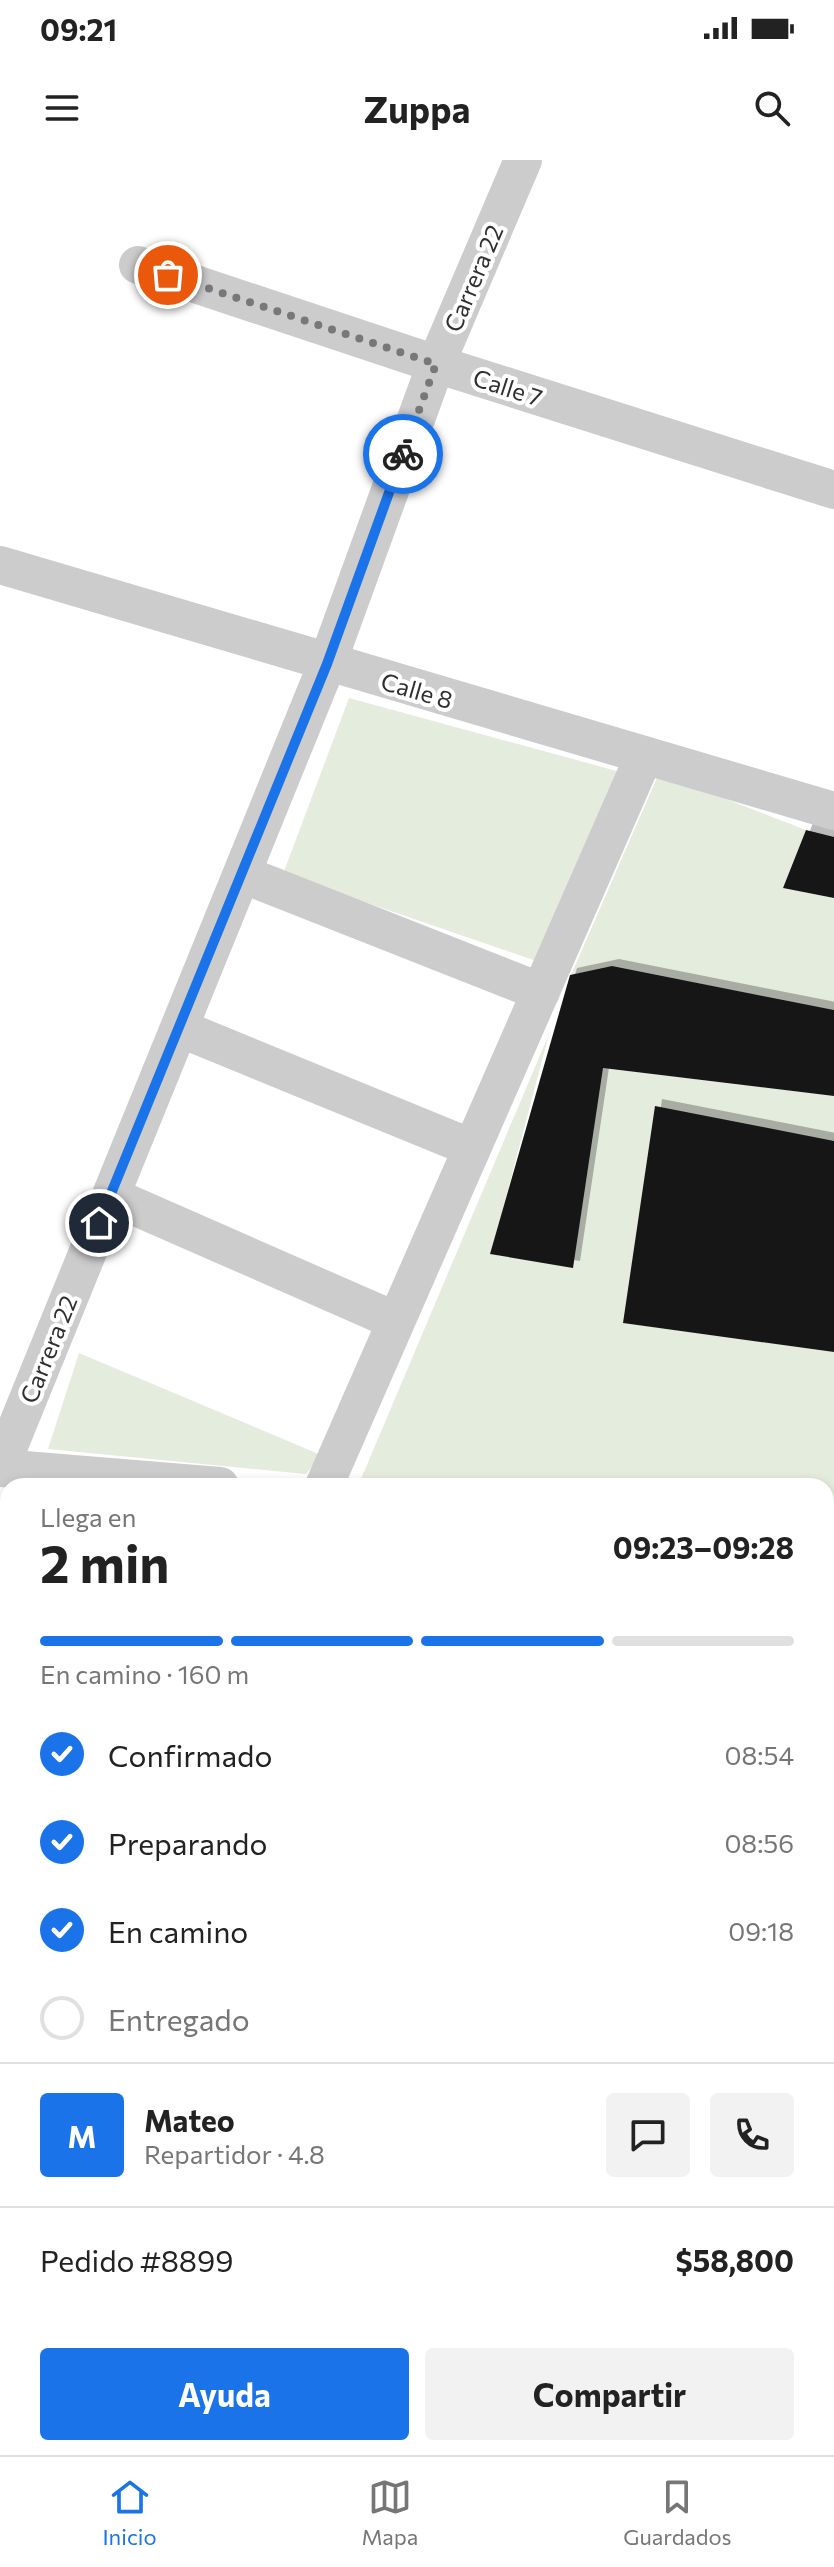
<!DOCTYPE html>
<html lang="es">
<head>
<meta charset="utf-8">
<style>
  :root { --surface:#fff; --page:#f2f2f2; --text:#222; --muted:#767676; --line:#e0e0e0; --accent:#1a73e8 }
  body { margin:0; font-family:Commissioner,sans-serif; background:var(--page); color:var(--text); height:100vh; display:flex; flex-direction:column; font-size:30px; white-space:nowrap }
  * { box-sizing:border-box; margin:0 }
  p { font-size:26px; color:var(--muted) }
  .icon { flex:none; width:44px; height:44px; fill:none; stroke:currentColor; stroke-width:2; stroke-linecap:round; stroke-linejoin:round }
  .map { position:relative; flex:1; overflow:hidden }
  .details { position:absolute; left:0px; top:1318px; width:834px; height:978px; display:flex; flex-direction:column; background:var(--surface); border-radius:24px 24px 0 0; box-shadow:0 4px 12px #0003 }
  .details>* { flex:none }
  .pin { position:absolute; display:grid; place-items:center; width:68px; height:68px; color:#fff; margin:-34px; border:4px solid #fff; border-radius:50%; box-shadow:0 2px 8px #0007 }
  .courier { position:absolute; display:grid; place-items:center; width:80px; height:80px; margin:-40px; border:6px solid #1a73e8; border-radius:50%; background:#fff; color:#222; box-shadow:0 2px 10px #0007 }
  .summary em { font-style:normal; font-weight:700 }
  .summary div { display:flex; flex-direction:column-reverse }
  .summary { display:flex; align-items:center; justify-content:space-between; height:136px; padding:0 40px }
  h1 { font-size:52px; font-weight:700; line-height:60px }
  .bar { display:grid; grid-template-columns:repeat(4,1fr); gap:12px 8px; align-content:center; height:96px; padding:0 40px }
  .bar i { height:10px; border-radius:6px; background:var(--line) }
  .bar .selected { background:var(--accent) }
  .bar p { grid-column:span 4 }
  .line { display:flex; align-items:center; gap:20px; padding:0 40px; border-top:2px solid var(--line) }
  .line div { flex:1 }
  .round { display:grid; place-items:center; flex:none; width:84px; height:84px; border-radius:8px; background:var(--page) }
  ol { padding:0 40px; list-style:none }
  li { display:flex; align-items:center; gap:24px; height:88px }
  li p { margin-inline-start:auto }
  li .icon { padding:8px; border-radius:50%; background:var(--accent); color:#fff; stroke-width:4 }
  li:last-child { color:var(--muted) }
  li i { width:44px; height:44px; border:4px solid var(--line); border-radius:50% }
  .button { display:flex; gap:16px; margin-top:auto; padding:16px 40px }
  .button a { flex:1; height:92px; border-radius:8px; background:var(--accent); color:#fff; font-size:32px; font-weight:700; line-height:92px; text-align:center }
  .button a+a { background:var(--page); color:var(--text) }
  .status { display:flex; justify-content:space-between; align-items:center; height:56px; padding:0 40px; background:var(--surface); direction:ltr }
  .status svg { height:22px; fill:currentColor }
  header { display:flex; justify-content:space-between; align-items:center; height:104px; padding:0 40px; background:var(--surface); font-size:36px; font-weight:700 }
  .dock { display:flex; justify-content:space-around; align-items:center; height:112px; border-top:2px solid var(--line); background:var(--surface); font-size:22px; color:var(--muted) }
  .dock a { display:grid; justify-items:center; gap:4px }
  .dock .selected { color:var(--accent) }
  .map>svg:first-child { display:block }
  .green { fill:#e4ecdd }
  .building { fill:#161616; filter:url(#shadow) }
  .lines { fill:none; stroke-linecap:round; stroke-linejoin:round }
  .minor { stroke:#ccc; stroke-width:38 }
  .tertiary { stroke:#ccc; stroke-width:44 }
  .done { stroke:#787878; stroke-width:8; stroke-dasharray:0 14.4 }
  .route { stroke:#1a73e8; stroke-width:10 }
  .labels { text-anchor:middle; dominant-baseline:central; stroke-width:8; stroke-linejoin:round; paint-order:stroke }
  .street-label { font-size:24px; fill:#2f2f2f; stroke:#fff }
</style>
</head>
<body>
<div class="status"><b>09:21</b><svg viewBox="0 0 49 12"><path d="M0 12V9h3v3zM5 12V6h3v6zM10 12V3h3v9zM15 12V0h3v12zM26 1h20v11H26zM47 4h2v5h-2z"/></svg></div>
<header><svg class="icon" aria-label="menu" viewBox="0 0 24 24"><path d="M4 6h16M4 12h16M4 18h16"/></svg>Zuppa<svg class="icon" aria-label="search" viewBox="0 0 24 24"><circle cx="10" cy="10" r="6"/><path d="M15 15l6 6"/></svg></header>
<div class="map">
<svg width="834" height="2295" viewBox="0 0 834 2295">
  <defs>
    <filter id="shadow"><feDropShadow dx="7" dy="-7" stdDeviation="0" flood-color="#0004"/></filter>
  </defs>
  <rect width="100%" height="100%" fill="#fff"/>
  <path class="green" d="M349,538L624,613L539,802L283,714Z
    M659,613L806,670L783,728L834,738V850L612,806L571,815Z
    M549,874L491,1094L573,1107L603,908L834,936V981L624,1163L834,1192V1343H826V1326H515L361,1319Z
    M79,1193L321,1295L306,1314L48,1289Z
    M826,1733H834V1995L826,1993Z
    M0,1735L8,1736V1961L0,1960Z
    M0,2112L8,2113V2233L0,2232Z
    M826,2246L834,2247V2295H288L266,2288H826Z
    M0,2278L8,2279V2288H67L114,2295H0Z"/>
  <path class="building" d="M806,670L834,677V738L783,728Z
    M612,806L834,850V936L603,908L573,1108L490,1094L570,815Z
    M655,946L834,981V1192L623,1163Z
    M7,1759H8V1798L0,1796Z
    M335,2288H402L401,2295H335Z
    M441,2288H507V2295H440Z"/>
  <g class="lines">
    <path class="minor" d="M138,105L436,204L834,330
      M0,405L834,651
      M242,714L541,832
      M179,868L472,988
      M111,1036L396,1161
      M0,1308L327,504L436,204L523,0
      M0,1308L220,1326
      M324,1326L644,596
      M826,1379L834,1381
      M0,2099L8,2100
      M826,2227L834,2228
      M0,2245L8,2246
      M189,2288L212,2295"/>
    <path class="tertiary" d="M826,1703L834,1702
      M0,1719L8,1720"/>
  </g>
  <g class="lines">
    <path class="done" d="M168,115L436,204L403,294"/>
    <path class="route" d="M99,1063L327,504L403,294"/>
  </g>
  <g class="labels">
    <g class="street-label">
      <text transform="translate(473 118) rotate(-67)">Carrera 22</text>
      <text transform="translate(508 227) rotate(18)">Calle 7</text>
      <text transform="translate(417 530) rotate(16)">Calle 8</text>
      <text transform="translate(48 1189) rotate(-68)">Carrera 22</text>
    </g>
  </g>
</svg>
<div class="pin" style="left:168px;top:115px;background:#ea580c"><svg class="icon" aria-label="bag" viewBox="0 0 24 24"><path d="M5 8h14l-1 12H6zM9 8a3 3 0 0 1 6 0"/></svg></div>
<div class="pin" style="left:99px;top:1063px;background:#1f2937"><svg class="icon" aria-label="home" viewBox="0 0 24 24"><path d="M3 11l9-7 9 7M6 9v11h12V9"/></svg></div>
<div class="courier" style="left:403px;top:294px"><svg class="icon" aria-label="bike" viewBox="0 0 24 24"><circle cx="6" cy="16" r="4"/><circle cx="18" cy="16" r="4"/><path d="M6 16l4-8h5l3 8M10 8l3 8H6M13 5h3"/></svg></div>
<section class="details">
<div class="summary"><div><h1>2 min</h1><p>Llega en</p></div><em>09:23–09:28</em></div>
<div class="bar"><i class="selected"></i><i class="selected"></i><i class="selected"></i><i></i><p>En camino · 160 m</p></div>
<ol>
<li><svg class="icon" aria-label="check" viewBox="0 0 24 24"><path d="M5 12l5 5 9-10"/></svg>Confirmado<p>08:54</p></li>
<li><svg class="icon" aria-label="check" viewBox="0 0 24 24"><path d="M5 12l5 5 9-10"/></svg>Preparando<p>08:56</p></li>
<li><svg class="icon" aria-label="check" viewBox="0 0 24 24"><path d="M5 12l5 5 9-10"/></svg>En camino<p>09:18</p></li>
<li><i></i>Entregado</li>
</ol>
<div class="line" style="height:144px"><b class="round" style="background:var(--accent);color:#fff">M</b><div><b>Mateo</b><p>Repartidor · 4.8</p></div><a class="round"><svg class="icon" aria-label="chat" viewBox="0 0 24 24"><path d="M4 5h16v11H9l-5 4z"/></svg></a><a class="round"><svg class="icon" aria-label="phone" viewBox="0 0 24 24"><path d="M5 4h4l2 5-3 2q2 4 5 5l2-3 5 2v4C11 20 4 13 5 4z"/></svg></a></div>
<div class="line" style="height:104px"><div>Pedido #8899</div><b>$58,800</b></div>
<div class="button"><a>Ayuda</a><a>Compartir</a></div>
</section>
</div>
<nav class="dock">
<a class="selected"><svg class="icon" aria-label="home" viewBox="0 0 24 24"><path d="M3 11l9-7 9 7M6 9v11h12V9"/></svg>Inicio</a>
<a><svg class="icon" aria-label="map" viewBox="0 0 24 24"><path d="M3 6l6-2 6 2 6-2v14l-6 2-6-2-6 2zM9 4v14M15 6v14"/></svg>Mapa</a>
<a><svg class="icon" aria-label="saved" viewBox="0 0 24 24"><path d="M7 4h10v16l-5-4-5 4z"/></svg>Guardados</a>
</nav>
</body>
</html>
